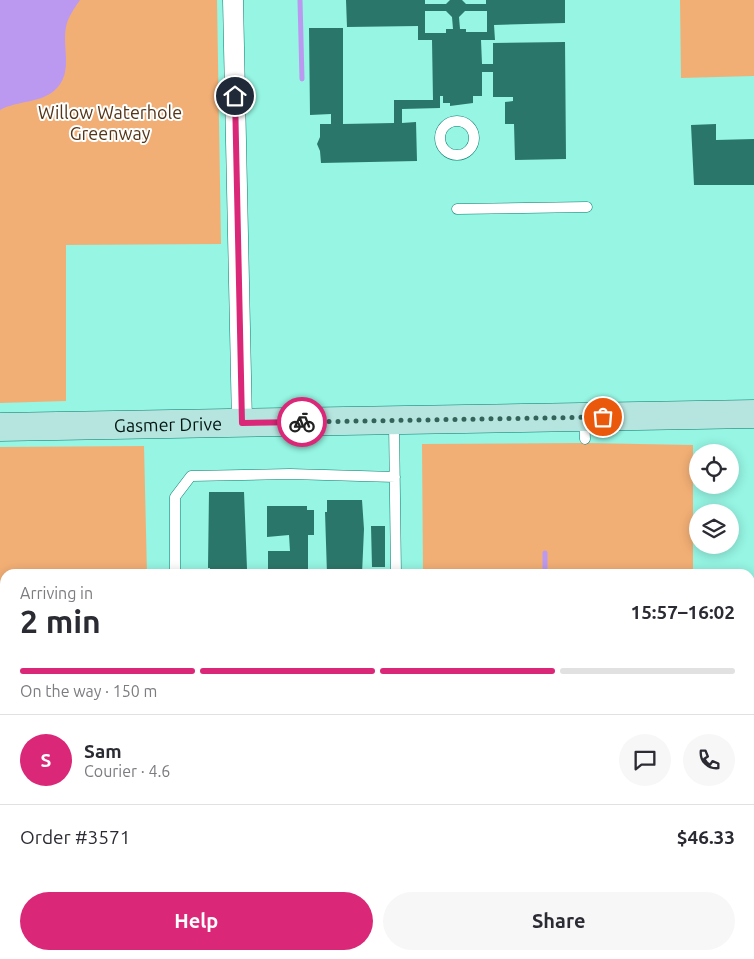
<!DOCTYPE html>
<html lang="en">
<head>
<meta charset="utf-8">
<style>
  :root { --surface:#fff; --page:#f7f7f7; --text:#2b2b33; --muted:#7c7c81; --line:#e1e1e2; --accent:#db2777 }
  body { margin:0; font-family:Ubuntu,sans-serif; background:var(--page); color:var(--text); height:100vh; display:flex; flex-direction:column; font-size:19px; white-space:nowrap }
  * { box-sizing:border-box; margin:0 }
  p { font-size:16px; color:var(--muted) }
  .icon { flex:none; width:28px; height:28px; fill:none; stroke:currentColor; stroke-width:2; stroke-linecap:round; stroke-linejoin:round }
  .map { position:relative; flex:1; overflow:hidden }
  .details { position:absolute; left:0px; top:569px; width:755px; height:391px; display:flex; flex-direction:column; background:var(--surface); border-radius:15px 15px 0 0; box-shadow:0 2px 12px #0003 }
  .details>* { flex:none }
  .buttons { position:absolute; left:689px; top:444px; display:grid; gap:10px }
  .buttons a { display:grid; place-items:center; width:50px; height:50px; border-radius:50%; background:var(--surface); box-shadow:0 2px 12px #0003; font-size:25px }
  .pin { position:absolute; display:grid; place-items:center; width:42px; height:42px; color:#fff; margin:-21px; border:2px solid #fff; border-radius:50%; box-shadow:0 1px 5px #0007 }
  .courier { position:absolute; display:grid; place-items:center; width:50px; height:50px; margin:-25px; border:4px solid #db2777; border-radius:50%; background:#fff; color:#222; box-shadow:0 1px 6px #0007 }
  .overview em { font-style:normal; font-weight:700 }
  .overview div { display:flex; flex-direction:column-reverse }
  .overview { display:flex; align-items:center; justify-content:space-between; height:85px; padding:0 20px }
  h1 { font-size:32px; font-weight:700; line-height:38px }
  .bar { display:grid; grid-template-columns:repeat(4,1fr); gap:8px 5px; align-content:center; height:60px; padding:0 20px }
  .bar i { height:6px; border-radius:4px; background:var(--line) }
  .bar .on { background:var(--accent) }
  .bar p { grid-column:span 4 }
  .line { display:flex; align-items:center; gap:12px; padding:0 20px; border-top:1px solid var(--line) }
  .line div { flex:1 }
  .round { display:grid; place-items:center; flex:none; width:52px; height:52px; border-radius:26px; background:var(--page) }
  .cta { display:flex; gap:10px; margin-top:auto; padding:10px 20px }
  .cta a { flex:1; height:58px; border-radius:30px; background:var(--accent); color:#fff; font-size:20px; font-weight:700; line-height:58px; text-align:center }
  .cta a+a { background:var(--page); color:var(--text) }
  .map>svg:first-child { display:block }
  .green { fill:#f2af75 }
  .water { fill:#bb99f0 }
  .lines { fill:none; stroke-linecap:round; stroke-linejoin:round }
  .stream { stroke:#bb99f0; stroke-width:5 }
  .building { fill:#2b766a; fill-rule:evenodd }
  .lane-casing { stroke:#097d6f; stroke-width:11 }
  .street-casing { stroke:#097d6f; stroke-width:21 }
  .secondary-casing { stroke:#097d6f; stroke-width:29 }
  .lane { stroke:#fff; stroke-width:10 }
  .street { stroke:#fff; stroke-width:20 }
  .secondary { stroke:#b6e5df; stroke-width:28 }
  .done { stroke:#34635a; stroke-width:5; stroke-dasharray:0 9 }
  .route { stroke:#db2777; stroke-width:6 }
  .labels { text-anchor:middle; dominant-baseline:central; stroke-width:4; stroke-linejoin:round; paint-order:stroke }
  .park-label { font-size:18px; fill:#543517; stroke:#fff }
  .street-label { font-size:18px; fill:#001511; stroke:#fff }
</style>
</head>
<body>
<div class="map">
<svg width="754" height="959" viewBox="0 0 754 959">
  <rect width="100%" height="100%" fill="#96f5e3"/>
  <path class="green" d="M0,0H217L221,244L66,245V401L0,403Z
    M680,0H754V76L681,78Z
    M586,443L693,445V574H423L422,444Z
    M144,446L147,574H5V955H153V959H0V447Z
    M750,743H754V959H427V955H750Z"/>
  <path class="water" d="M0,0H80C74,9 68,17 66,27C62,47 73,71 57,88C42,104 18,100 0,110Z
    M0,627L5,635V686L0,740L5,777V874L0,885Z
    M750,917H754V959H571L568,955H750Z"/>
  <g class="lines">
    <path class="stream" d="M300,0L302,79
      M545,553V574"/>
  </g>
  <path class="building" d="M346,0H425V4H446L450,0H462L466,4H486V0H565V23L494,25L495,40H481L482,64H493V43L565,42L566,159L515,160L514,124H505V102L513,101V97H493V72H482V96H473V103L450,106V103H443V96H440V108L402,109V123L416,122L417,161L321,163L320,151L317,144L320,137V124H331V114L310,115L309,28H343V124L394,123V100H433L432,40H418V26L347,27ZM425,11H446L452,17L453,29H446V33H425ZM465,11H487V32H466V29H460L459,17Z
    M716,124V140L754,139V185H694L691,125Z
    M209,492H244L247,569H245V574H210V568H208Z
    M327,500H362L364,529L362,574H327L325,512H327Z
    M267,506H307V510H314V535H308V574H268V551H290L289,535L267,537Z
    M371,526H385V567H372Z
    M213,955H247V959H213Z
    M274,955H310V959H274Z
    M332,955H366V959H332Z"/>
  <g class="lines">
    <g class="lane-casing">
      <path id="lane" d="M440 138a17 17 0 1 1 34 0a17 17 0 1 1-34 0Z
        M457,209L587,207
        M584,418L585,439
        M394,422L396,574
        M175,574V497L191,476L290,474L395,477
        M180,959V955
        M403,959V955"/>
    </g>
    <g class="street-casing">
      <path id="street" d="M233,0L242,423"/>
    </g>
    <g class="secondary-casing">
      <g id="secondary">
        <path id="s1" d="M0,427L754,414"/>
      </g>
    </g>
    <use href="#lane" class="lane"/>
    <use href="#street" class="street"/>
    <use href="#secondary" class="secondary"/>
  </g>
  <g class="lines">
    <path class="done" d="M302,422L603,417"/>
    <path class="route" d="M235,96L242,423L302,422"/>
  </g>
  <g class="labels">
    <g class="park-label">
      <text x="110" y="112">Willow Waterhole<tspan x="110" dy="21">Greenway</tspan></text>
    </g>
    <g class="street-label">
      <text stroke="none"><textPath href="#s1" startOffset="168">Gasmer Drive</textPath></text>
    </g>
  </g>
</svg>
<div class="buttons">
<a><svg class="icon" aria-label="locate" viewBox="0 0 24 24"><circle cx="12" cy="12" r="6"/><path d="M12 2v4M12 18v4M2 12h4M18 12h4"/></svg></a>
<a><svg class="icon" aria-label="layers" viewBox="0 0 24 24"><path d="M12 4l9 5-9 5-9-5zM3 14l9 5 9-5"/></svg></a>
</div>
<div class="pin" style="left:603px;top:417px;background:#ea580c"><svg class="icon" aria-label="bag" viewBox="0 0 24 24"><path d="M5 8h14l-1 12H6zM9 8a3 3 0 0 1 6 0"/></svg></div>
<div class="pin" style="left:235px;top:96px;background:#1f2937"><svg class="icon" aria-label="home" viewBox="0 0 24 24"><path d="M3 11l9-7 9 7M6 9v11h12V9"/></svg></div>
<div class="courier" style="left:302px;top:422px"><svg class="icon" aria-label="bike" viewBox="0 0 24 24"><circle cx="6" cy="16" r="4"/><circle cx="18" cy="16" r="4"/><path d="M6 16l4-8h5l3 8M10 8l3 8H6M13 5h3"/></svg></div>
<section class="details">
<div class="overview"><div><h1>2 min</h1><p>Arriving in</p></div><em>15:57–16:02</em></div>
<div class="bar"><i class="on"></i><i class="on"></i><i class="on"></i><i></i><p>On the way · 150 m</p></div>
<div class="line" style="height:90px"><b class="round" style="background:var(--accent);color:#fff">S</b><div><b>Sam</b><p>Courier · 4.6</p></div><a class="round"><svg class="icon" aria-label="chat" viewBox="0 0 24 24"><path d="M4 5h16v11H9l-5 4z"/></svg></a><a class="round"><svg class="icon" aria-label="phone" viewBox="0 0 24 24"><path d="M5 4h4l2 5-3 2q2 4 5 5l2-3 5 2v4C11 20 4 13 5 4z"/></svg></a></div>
<div class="line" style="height:65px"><div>Order #3571</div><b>$46.33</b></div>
<div class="cta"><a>Help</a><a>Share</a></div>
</section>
</div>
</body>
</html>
